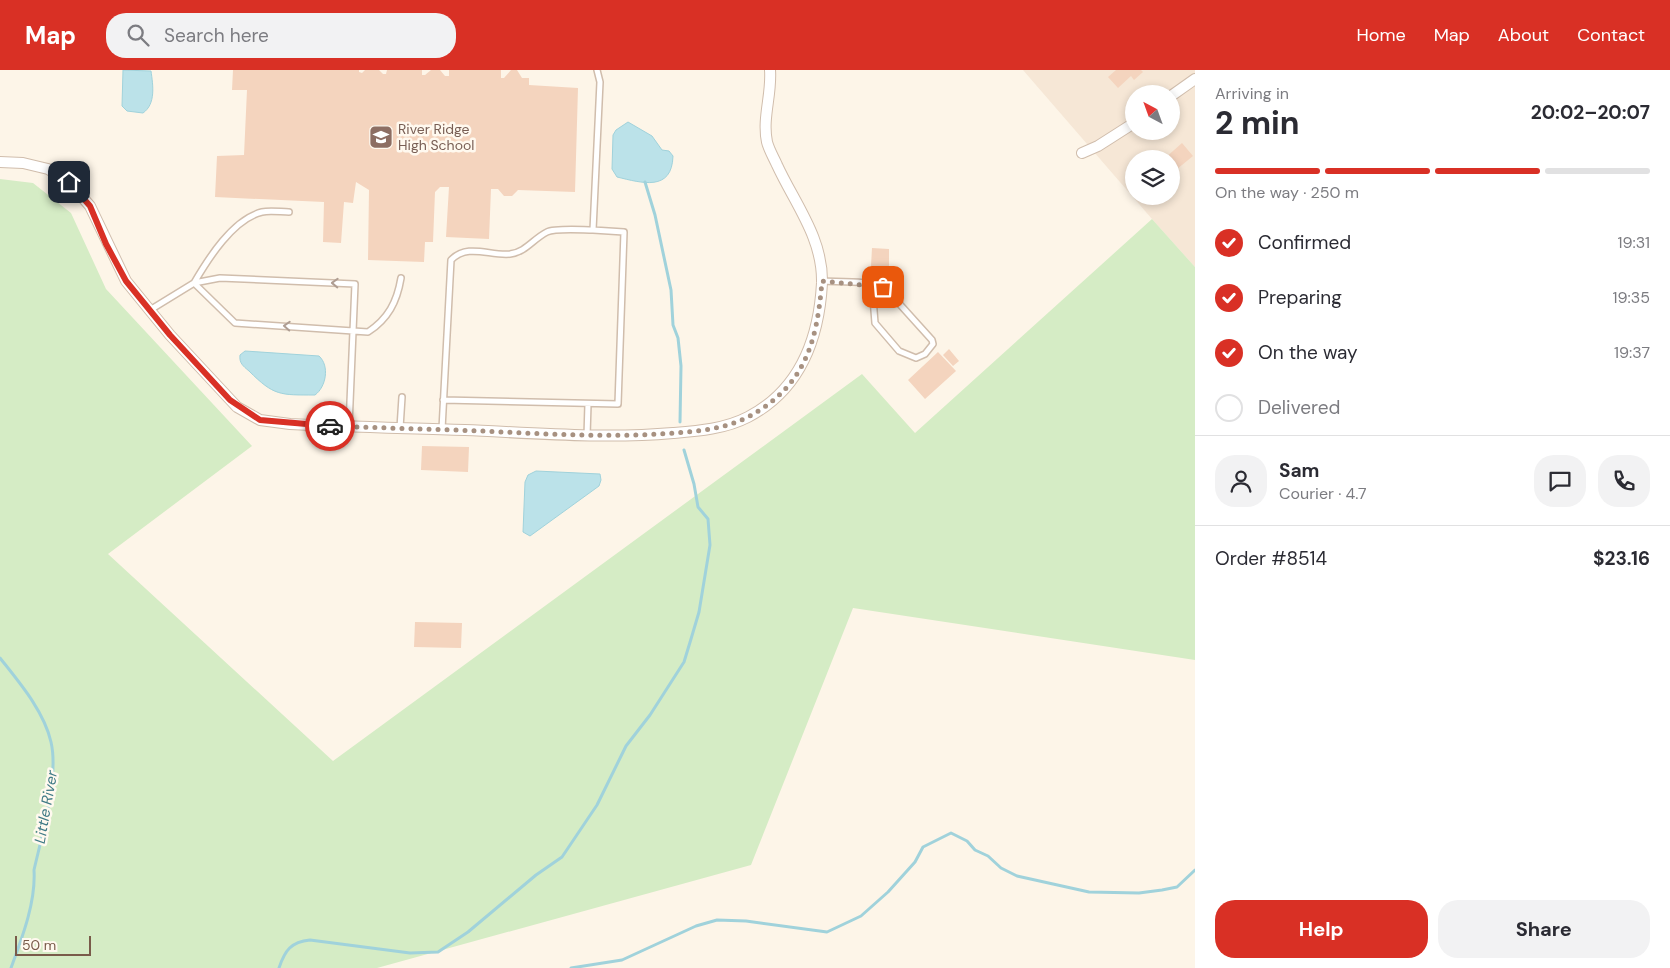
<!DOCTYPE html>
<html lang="en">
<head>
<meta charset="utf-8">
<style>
  :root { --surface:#fff; --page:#f2f2f3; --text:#2b2b33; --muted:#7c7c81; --line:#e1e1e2; --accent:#d93025 }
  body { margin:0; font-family:"DM Sans",sans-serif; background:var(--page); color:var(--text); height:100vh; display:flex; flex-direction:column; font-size:19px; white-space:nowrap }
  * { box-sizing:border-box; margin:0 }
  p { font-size:16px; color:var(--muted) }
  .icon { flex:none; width:28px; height:28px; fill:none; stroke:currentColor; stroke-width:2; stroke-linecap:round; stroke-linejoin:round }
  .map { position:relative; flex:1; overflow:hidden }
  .side { display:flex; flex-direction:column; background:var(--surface); width:475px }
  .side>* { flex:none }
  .needle { width:32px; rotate:319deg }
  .controls { position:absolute; left:1125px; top:15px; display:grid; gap:10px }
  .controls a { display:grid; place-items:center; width:55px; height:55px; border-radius:50%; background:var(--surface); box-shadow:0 2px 8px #0003; font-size:25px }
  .scale { position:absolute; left:15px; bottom:12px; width:76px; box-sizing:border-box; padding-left:5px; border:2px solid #795b4a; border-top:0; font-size:14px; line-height:18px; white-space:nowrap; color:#795b4a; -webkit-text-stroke:4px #fff9ef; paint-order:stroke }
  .pin { position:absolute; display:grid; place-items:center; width:42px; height:42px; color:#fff; margin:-21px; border-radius:10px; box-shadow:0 2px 8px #0006 }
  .courier { position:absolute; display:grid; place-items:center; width:50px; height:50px; margin:-25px; border:4px solid #d93025; border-radius:50%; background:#fff; color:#222; box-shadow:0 1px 6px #0007 }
  .head em { font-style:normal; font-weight:700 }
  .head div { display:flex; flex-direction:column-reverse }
  .head { display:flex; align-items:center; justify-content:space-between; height:85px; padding:0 20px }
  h1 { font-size:32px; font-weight:700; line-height:38px }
  .bar { display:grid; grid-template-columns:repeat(4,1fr); gap:8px 5px; align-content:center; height:60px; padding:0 20px }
  .bar i { height:6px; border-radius:4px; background:var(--line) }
  .bar .on { background:var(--accent) }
  .bar p { grid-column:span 4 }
  .line { display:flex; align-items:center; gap:12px; padding:0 20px; border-top:1px solid var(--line) }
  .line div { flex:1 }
  .round { display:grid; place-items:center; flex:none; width:52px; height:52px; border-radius:20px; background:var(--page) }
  ol { padding:0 20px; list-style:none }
  li { display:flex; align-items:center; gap:15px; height:55px }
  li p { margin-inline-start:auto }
  li .icon { padding:5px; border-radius:50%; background:var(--accent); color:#fff; stroke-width:4 }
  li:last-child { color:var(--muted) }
  li i { width:28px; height:28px; border:2px solid var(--line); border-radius:50% }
  .action { display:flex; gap:10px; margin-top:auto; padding:10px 20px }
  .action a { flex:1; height:58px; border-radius:20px; background:var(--accent); color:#fff; font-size:20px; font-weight:700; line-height:58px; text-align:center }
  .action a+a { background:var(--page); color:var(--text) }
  header { display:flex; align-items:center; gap:30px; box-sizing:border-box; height:70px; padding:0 25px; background:var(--accent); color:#fff }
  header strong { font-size:24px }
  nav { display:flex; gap:28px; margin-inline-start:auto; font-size:18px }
  .search { width:350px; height:45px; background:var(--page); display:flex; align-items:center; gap:12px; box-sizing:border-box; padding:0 18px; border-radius:20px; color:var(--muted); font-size:19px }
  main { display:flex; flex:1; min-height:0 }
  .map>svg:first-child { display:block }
  .residential { fill:#f6e7d6; fill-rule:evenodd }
  .green { fill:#d5ecc5 }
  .water { fill:#bbe2e9; stroke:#a0d2db }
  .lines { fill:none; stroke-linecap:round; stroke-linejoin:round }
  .stream { stroke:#a0d2db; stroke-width:3 }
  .building { fill:#f4d4be }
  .service-casing { stroke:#d0bdac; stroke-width:8 }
  .minor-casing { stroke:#d0bdac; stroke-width:12 }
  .service { stroke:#fff; stroke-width:5 }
  .minor { stroke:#fff; stroke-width:10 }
  .oneway { stroke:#af9d92 }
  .done { stroke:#a79181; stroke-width:5; stroke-dasharray:0 9 }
  .route { stroke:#d93025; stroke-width:6 }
  .labels { text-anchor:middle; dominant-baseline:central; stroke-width:5; stroke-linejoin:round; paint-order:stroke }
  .education-label { font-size:14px; fill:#785e54; stroke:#fff9ef; text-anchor:start }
  .water-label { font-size:15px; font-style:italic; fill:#3f7a86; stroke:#fff9ef }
</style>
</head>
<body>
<header>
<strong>Map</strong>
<div class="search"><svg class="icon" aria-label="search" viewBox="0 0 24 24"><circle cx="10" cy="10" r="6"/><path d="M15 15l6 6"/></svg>Search here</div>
<nav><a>Home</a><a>Map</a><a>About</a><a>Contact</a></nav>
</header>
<main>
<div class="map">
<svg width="1195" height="898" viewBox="0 0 1195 898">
  <rect width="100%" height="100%" fill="#fdf5e8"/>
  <path class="residential" d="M1023,0H1195V197L1152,149ZM1134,24H1171V61H1134ZM1134,89H1171V126H1134Z"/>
  <path class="green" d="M0,109L33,113L71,143L106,219L252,376L108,484L333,691L862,304L915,363L1152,149L1195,197V590L853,538L751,795L377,898H0Z"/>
  <path class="water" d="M123,0L151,1C153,15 156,34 143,43L127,41L122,36Z
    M628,52L652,66L662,80L669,81L673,86C672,122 642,113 617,107L612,99L613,65L616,60Z
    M245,281L319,286C330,296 326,317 315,325C280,325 274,326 249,301C243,296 239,293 240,285Z
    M536,401L600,404L601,410L599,416L530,466L523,462L525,412L528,405Z"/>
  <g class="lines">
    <path class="stream" d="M645,112L655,145L671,220L673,255L678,268L681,296L680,352
      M0,588C19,612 44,641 51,672C59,706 42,765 34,800C36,832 22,868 11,898
      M279,898C285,880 291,872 310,870L410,883L438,882L468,862L536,805L562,787L597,735L626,676L650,645L684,592L691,569L699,542L710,475L708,449L698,437L694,414L684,380
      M571,898L622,890L696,856L717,850L746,851L827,862L861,846L888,822L915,792L923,777L951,763L967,771L975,780L988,786L1001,798L1017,806L1089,822L1139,823L1162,820L1177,817L1195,800"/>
  </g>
  <path class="building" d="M233,0H359V2L362,3L365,0H379L383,4H386L387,0H422V5H425L431,0H440L445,6H449V0H501V8H504L511,0H517L522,8H529V15L578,18L575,122L518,120L512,126H504L498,119H491L489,169L446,167L449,117H440L435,122L433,172H425L424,192L368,190L369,120L356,112L353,133L344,132L341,173L323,172L324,132L215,127L217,86L244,85L247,20H232Z
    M1116,0H1141L1143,2L1134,10L1131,6L1118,18L1108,7Z
    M1182,73L1193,86L1171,104V89H1164Z
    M872,178L889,179V197L871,196Z
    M949,279L959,291L953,296L943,285Z
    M938,282L956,301L925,329L908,310Z
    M422,376L469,377L468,402L421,400Z
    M415,552L462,553L461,578L414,577Z"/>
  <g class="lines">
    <g class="service-casing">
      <path id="service" d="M289,142C281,142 270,140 262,142C233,149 208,189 194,213L235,253L368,262C388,249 397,232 401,208
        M822,211C839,212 873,210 886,219L932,270L933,274L925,284L916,288L899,281L875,253L872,215
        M150,240L194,213L220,208L355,214L349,356
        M443,330L618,334L624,162L593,160L600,12L597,0
        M400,358L402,327
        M442,359L451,190C468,173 489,186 510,184C526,182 533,169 547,162C555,158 582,160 593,160
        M587,366L588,334"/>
    </g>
    <g class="minor-casing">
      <path id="minor" d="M1171,26L1195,9
        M1082,83L1098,76L1134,53
        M0,92L23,93L48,99L69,112L90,136L126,211L170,265L237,337L260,350L290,354C349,357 407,358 465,360C534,363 604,369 673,363C698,361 725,359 748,347C800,320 819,268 822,213C823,168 795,134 777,95C774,88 769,80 767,72C762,48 772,24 770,0"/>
    </g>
    <use href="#service" class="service"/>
    <use href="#minor" class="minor"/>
  </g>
  <defs><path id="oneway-chevron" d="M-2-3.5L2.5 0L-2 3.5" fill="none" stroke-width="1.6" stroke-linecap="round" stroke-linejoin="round" transform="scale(1.25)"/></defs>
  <g class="oneway">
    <use href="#oneway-chevron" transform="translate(335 213) rotate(-178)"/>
    <use href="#oneway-chevron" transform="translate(287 256) rotate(-177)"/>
  </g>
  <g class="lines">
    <path class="done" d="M330,356C380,358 431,359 481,361C546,364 610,368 674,363C699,361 725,359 748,347C806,316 817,271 822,211L883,217"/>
    <path class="route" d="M69,112L90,136L106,174L126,211L170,265L230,330L260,350L330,356"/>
  </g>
  <defs>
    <g id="school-square" transform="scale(1.25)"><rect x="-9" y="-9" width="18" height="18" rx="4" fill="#8d6e63" stroke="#fff9ef"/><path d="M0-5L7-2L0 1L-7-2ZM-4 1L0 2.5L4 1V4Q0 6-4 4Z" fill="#fff"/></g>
  </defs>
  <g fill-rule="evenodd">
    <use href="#school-square" x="381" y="67"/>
  </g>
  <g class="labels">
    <g class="education-label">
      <text x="398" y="59">River Ridge<tspan x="398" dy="16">High School</tspan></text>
    </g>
    <g class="water-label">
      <text transform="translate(46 737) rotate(-80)">Little River</text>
    </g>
  </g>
</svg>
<div class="controls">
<a><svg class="needle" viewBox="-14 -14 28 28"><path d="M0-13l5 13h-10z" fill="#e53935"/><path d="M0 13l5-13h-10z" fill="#7c7c81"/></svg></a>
<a><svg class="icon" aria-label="layers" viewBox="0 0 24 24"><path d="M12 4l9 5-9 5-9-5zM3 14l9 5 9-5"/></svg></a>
</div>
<div class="scale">50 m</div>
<div class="pin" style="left:883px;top:217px;background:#ea580c"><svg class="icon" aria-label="bag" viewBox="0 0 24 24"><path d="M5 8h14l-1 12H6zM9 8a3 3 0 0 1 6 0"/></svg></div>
<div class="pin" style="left:69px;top:112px;background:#1f2937"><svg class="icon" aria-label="home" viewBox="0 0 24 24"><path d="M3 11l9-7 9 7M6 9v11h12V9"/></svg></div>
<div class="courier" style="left:330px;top:356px"><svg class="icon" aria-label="car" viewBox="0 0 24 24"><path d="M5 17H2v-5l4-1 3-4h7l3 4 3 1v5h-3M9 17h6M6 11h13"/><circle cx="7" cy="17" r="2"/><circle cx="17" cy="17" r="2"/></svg></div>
</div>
<section class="side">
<div class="head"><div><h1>2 min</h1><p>Arriving in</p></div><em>20:02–20:07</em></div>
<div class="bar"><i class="on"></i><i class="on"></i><i class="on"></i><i></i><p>On the way · 250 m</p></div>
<ol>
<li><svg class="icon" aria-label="check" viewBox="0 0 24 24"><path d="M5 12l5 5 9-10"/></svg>Confirmed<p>19:31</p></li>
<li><svg class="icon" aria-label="check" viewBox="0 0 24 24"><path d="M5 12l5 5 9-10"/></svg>Preparing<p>19:35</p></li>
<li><svg class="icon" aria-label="check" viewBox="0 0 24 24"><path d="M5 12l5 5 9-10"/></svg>On the way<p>19:37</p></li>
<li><i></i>Delivered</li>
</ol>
<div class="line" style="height:90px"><a class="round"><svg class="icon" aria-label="person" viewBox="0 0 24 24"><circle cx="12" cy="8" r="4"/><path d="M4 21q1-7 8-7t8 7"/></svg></a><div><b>Sam</b><p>Courier · 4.7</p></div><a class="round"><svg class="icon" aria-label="chat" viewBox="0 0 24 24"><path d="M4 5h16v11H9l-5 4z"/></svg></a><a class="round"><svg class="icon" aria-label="phone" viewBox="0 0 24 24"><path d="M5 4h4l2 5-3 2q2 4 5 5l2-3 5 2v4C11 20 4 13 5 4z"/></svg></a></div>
<div class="line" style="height:65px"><div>Order #8514</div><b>$23.16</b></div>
<div class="action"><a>Help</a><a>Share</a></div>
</section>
</main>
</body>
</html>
